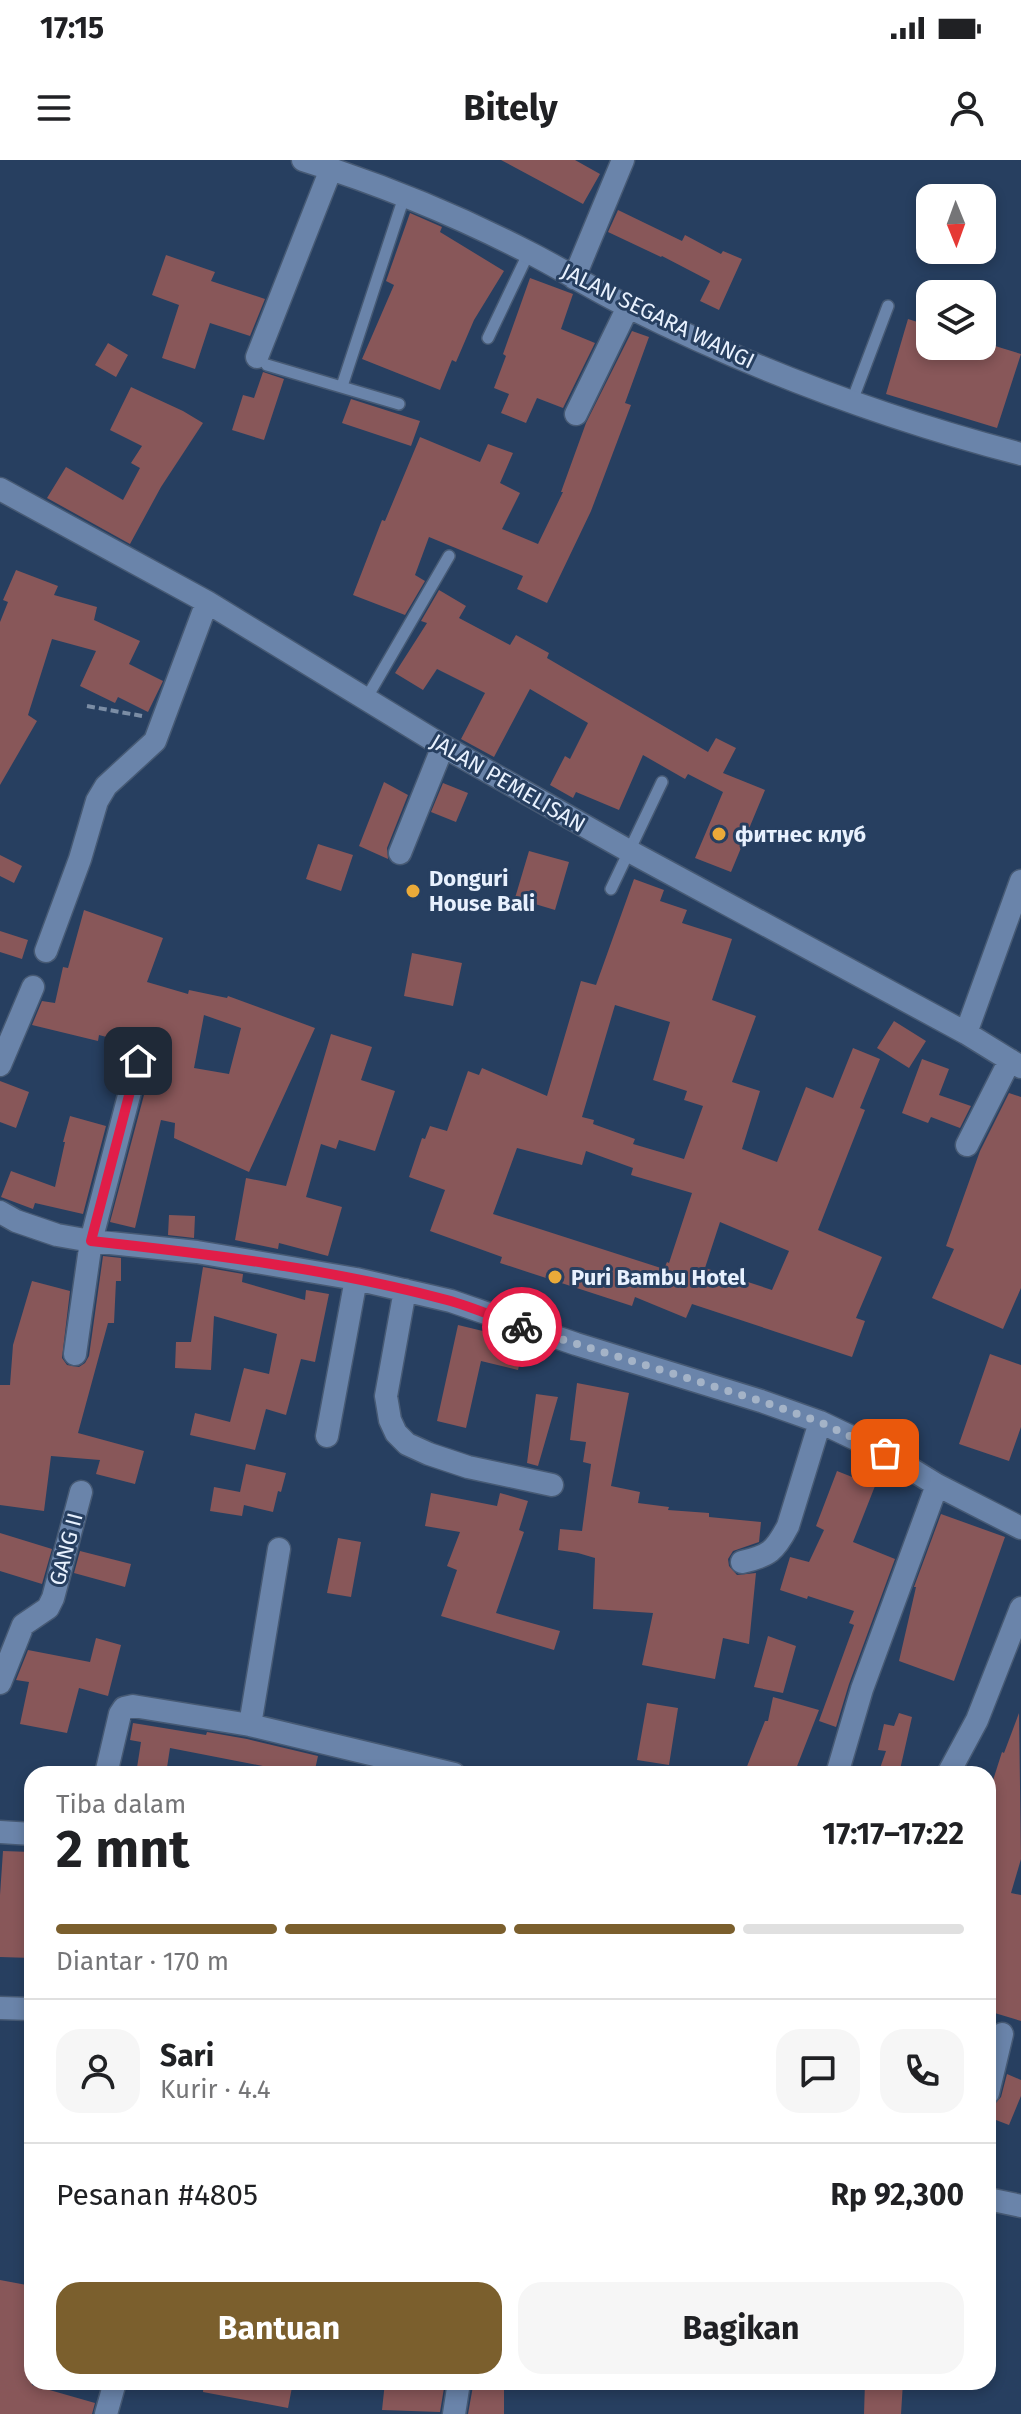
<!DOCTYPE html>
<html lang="id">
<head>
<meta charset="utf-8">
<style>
  :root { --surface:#fff; --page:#f6f6f6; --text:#202124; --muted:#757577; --line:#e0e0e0; --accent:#7b5f2d }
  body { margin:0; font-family:"Fira Sans",sans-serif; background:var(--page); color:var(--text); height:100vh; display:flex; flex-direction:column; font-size:30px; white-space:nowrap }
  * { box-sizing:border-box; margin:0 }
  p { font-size:26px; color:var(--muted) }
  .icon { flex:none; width:44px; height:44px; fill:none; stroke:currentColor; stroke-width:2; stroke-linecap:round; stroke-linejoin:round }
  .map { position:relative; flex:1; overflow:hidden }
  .panel { position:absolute; left:24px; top:1606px; width:972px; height:624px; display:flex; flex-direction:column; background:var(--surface); border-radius:24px; box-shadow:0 4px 12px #0003 }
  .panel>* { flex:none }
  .needle { width:52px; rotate:179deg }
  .tools { position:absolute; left:916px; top:24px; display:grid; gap:16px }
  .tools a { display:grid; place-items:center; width:80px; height:80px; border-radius:16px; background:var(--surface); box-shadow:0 4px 12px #0003; font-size:40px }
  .pin { position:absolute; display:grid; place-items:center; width:68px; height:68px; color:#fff; margin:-34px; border-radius:16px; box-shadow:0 4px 12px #0006 }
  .courier { position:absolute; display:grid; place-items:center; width:80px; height:80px; margin:-40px; border:6px solid #e11d48; border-radius:50%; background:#fff; color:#222; box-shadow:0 2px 10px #0007 }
  .overview em { font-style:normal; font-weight:700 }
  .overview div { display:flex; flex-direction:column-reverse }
  .overview { display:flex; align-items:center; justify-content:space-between; height:136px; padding:0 32px }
  h1 { font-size:52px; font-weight:700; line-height:60px }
  .bar { display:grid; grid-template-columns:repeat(4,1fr); gap:12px 8px; align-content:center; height:96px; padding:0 32px }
  .bar i { height:10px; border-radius:6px; background:var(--line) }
  .bar .on { background:var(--accent) }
  .bar p { grid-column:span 4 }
  .line { display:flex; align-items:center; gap:20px; padding:0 32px; border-top:2px solid var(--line) }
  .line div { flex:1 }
  .round { display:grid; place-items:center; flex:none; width:84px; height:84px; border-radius:24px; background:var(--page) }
  .primary-button { display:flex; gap:16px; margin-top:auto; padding:16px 32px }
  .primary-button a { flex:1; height:92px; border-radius:24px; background:var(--accent); color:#fff; font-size:32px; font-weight:700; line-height:92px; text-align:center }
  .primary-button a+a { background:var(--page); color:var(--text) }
  .status { display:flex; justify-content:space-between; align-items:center; height:56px; padding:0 40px; background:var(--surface); direction:ltr }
  .status svg { height:22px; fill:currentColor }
  header { display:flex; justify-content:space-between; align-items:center; height:104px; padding:0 32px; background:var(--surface); font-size:36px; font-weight:700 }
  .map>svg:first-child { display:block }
  .building { fill:#885759; fill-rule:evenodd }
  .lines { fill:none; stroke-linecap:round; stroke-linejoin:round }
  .lane-casing { stroke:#475a74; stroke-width:14 }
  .street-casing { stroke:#475a74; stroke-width:25 }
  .path { stroke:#7b8da5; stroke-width:4; stroke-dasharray:8 4; stroke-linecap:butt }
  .lane { stroke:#6a84aa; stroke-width:11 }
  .street { stroke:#6a84aa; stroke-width:22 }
  .done { stroke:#a4b3c7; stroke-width:8; stroke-dasharray:0 14.4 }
  .route { stroke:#e11d48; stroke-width:10 }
  .poi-dot { fill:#eaaa39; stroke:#273f60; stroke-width:3 }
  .labels { text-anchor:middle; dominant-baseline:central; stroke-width:6; stroke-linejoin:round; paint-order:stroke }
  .street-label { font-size:22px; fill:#e8f1fe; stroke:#273f60 }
  .poi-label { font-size:22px; font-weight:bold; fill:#e8f1fe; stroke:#273f60; text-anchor:start }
</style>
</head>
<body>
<div class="status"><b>17:15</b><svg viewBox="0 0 49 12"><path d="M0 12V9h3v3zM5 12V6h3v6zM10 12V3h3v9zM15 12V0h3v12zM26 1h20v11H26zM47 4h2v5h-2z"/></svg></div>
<header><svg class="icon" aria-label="menu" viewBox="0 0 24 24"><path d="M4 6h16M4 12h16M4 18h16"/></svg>Bitely<svg class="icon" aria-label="person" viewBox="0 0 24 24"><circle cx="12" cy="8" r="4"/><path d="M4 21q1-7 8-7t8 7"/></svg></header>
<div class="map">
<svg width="1021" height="2254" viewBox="0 0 1021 2254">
  <rect width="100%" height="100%" fill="#273f60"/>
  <path class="building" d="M501,0H575L600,14L583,44Z
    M618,50L682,81L685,75L721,94L723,91L742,99L719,150L700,141L710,121L662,96L661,97L608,72Z
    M410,53L442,67L440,72L504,111L474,160L456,202L452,200L440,230L362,199L394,125L386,121Z
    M166,95L215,112L211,121L265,139L250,176L210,163L195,209L162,198L179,145L152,135Z
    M530,118L573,134L561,169L595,183L563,248L537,238L526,263L501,253L509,234L494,228L506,196L503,194Z
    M908,159L930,166V186H982V182L1021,194L997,268L886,234Z
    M632,171L649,177L625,243L631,245L591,351L547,443L517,429L523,416L429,377L415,415L425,421L405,455L353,435L382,360L385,361L420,277L480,302L488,284L513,293L500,323L520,333L502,369L538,384L563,332H561L586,263Z
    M108,183L128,195L116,217L95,205Z
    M263,212L284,219L264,280L232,270L243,235L254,238Z
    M131,227L183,251L203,263L161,327L130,384L47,338L66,307L123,340L140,308L131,303L142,286L110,270Z
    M351,239L420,261L411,286L342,263Z
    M16,410L58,426L54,435L97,447L94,460L140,481L129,504L163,521L148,552L118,537L115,543L80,526L96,491L52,479L28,555L37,561L0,625V462L8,442L3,440Z
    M439,430L466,446L459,458L510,485L516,475L549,493L547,498L708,592L716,578L736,588L723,613L765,630L731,712L695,698L723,632L688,614L685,619L643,595L619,650L576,632L573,638L550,625L565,596L570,599L588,563L530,529L494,597L461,579L485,533L437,509L423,530L395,513L427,463L421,461Z
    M384,622L408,635L387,688L388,699L359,686Z
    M443,623L468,633L456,662L431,652Z
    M318,684L353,695L341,731L306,719Z
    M529,691L569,702L555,750L515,738Z
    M0,695L22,706L14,723L0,716Z
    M634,719L664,730L660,741L687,750L682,763L732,779L712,840L756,856L732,922L760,931L742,989L777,1002L806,927L833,938L853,888L880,899L860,948L865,950L818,1070L882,1097L856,1158L865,1161L852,1197L692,1144L686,1158L635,1137L632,1146L500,1103L502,1097L430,1071L445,1030L409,1017L422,978L425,979L430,966L447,971L468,911L479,915L482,908L547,936L581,821L596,825ZM615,845L670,862L653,920L687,931L684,940L703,946L684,999L633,984L635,979L593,964L594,960L582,957ZM517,988L582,1005L586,991L633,1008L631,1015L692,1033L669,1103L667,1102L664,1109L493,1054ZM720,1062L789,1091L772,1130L705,1108Z
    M84,750L163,778L147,822L188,834L189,830L227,838L228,836L315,868L249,1012L174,978L175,963L161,960L135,1068L110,1062L152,905L148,888L99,875L98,881L32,865L42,841L55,843L63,807L68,808ZM204,855L241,868L229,914L194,908Z
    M0,771L28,780L22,799L0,792Z
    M412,793L462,803L453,846L404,836Z
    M894,861L926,881L909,908L877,888Z
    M331,874L372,887L361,920L395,931L375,991L339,980L336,989L321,984L306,1037L342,1047L328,1096L279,1083L278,1089L235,1080L246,1018L286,1026Z
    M922,899L949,909L939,935L971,946L960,968L931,957L928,963L902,953Z
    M0,921L29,932L16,968L0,962Z
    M1009,933L1021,937V1128L1003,1169L932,1138L954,1089L946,1086L980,991Z
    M70,956L106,966L83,1054L35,1043L33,1049L1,1037L11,1011L55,1027L65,982H63Z
    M169,1055L195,1056L194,1078L168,1075Z
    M103,1096L121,1098V1121H116L114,1163H108L78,1273L144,1291L135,1324L96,1314L100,1300L51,1296L44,1351L0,1345V1225H10L13,1185L32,1121L70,1131L62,1198L67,1205L79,1207L85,1203L89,1196Z
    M203,1107L243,1114L242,1122L305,1140L306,1130L329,1134L315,1202L301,1199L286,1255L266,1249L255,1290L190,1275L195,1253L230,1262L244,1208L269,1214L277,1174L214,1156L211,1210L175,1208L176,1182H191Z
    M458,1165L487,1172L486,1176L524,1185L518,1210L481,1201L466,1268L437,1261Z
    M990,1194L1021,1205V1267L1009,1301L959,1284Z
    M577,1223L629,1233L611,1326L640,1332L638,1343L669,1347L668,1350L709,1353V1357L761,1362L759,1382L733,1391L728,1399L729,1406L737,1415L756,1413L749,1484L723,1478L715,1519L642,1505L653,1453L593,1449L595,1398L578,1393L558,1390L560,1369L582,1371L591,1304L583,1302L586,1282L570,1280Z
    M536,1234L558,1237L538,1306L527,1303Z
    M246,1304L286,1313L281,1332L278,1331L273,1352L244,1345L242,1356L210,1351L214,1327L240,1332Z
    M837,1311L875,1326L853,1382L895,1399L849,1524L836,1567L819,1561L854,1465L849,1463L854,1451L808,1436L807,1439L780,1430L790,1397L809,1402L824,1370L816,1366Z
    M431,1333L497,1346L500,1333L528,1341L519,1370L524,1372L496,1453L560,1471L554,1490L441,1456L457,1410L447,1406L460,1372L425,1366Z
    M941,1354L1005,1377L954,1521L899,1501L916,1427H914Z
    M0,1373L52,1389L42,1424L0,1411Z
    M338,1378L361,1382L351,1437L327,1433Z
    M80,1391L131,1404L125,1427L74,1413Z
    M768,1476L796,1486L783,1533L754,1527Z
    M96,1478L121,1485L108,1536L79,1528L67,1573L20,1564L29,1522L16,1520L28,1490L90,1502Z
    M773,1537L819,1550L794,1614H758L746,1609L765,1561H768Z
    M647,1543L678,1548L669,1605L637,1600Z
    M899,1553L912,1557L899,1614H878L886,1591L878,1590L884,1564L894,1566Z
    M1019,1553L1021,1699L1011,1733L1021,1735V1861L988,1851V1685L995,1662L988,1660V1636L1002,1592L1004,1593Z
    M133,1563L206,1575L207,1572L247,1579L318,1596L314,1614H288V1611L170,1588L166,1614H136L141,1582L130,1580Z
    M3,1691L32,1692L27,1765L32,1766V1798L0,1797V1735Z
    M1007,1914L1021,1920V1936L1009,1965L988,1957L993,1946L1001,1937Z
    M0,2120L32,2126V2225L95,2243L92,2254H0Z
    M204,2222H293L288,2248L203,2232Z
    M385,2222H445L440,2252L382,2250Z
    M865,2222H903L901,2254H864Z
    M473,2226H504V2254H468Z"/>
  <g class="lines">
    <g class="lane-casing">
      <path id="lane" d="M488,178L529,92
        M267,205L399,244
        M342,226L404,37
        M852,241L888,146
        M366,539L449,396
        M611,729L662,622"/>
    </g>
    <g class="street-casing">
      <path id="street" d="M303,0C380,24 456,55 528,92C562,109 594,130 629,147C753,209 887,259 1021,294
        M574,118L623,0
        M257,197L331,9
        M576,254L628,147
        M0,329L207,442L443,586L629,691L966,873L1021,907
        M400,693L443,586
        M46,791L80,699L97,641L106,626L155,581L207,442
        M966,873L1021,721
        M0,905L33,827
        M967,985L1010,900
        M0,1052L16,1061L57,1075L91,1081L197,1092L356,1119L451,1141L576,1184L761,1241L820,1262L885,1293L937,1325L1021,1368
        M405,1130L386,1236L390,1260L396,1273L407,1284L429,1294L468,1307L552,1325
        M75,1194L91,1081L138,901
        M327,1276L356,1119
        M742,1402C769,1396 775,1391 788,1366L820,1262
        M0,1523L23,1465L48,1448L53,1438L81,1332
        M250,1565L279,1389
        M106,1614L120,1554L124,1548L133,1546L250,1565L454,1614
        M837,1614L862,1529L937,1325
        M948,1614L977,1560L1021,1448
        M0,1672L32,1674
        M0,1848L32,1849
        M988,1933L1002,1874
        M988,2039L1021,2046
        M106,2254L115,2222
        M454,2254L459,2222"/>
    </g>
    <path class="path" d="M87,546L142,556"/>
    <use href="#lane" class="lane"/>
    <use href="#street" class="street"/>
  </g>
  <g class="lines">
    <path class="done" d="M522,1167L761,1241L820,1262L885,1293"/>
    <path class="route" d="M138,901L91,1081C210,1094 331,1109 447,1140C473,1147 497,1158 522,1167"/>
  </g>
  <g class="poi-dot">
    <circle cx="719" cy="674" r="8"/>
    <circle cx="413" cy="731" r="8"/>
    <circle cx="555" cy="1117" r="8"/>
  </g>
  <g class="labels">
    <g class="street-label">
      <text transform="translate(658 156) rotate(26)">JALAN SEGARA WANGI</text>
      <text transform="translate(508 623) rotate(30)">JALAN PEMELISAN</text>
      <text transform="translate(66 1389) rotate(-75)">GANG II</text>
    </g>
    <g class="poi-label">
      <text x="735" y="674">фитнес клуб</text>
      <text x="429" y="718">Donguri<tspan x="429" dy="25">House Bali</tspan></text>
      <text x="571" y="1117">Puri Bambu Hotel</text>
    </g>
  </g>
</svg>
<div class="tools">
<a><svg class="needle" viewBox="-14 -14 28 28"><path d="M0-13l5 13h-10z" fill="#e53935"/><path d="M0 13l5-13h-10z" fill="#757577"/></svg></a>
<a><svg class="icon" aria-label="layers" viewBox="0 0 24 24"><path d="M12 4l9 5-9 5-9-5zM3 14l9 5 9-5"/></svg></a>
</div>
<div class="pin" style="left:885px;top:1293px;background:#ea580c"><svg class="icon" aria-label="bag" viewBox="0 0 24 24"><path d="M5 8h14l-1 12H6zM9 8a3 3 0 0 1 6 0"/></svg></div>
<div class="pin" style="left:138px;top:901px;background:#1f2937"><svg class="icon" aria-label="home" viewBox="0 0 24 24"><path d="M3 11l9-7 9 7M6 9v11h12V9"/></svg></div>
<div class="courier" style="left:522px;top:1167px"><svg class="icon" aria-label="bike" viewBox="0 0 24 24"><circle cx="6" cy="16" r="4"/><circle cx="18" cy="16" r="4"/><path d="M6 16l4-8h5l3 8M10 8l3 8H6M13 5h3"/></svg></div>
<section class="panel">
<div class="overview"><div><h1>2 mnt</h1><p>Tiba dalam</p></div><em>17:17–17:22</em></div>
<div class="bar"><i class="on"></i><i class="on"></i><i class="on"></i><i></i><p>Diantar · 170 m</p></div>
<div class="line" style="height:144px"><a class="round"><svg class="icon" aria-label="person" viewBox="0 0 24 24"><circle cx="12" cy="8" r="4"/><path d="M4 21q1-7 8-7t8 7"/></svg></a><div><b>Sari</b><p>Kurir · 4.4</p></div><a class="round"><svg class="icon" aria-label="chat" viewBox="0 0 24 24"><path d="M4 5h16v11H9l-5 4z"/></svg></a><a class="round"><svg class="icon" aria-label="phone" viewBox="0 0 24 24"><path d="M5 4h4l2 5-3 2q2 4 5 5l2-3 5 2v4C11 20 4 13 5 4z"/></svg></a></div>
<div class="line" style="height:104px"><div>Pesanan #4805</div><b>Rp 92,300</b></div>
<div class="primary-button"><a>Bantuan</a><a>Bagikan</a></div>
</section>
</div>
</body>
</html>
